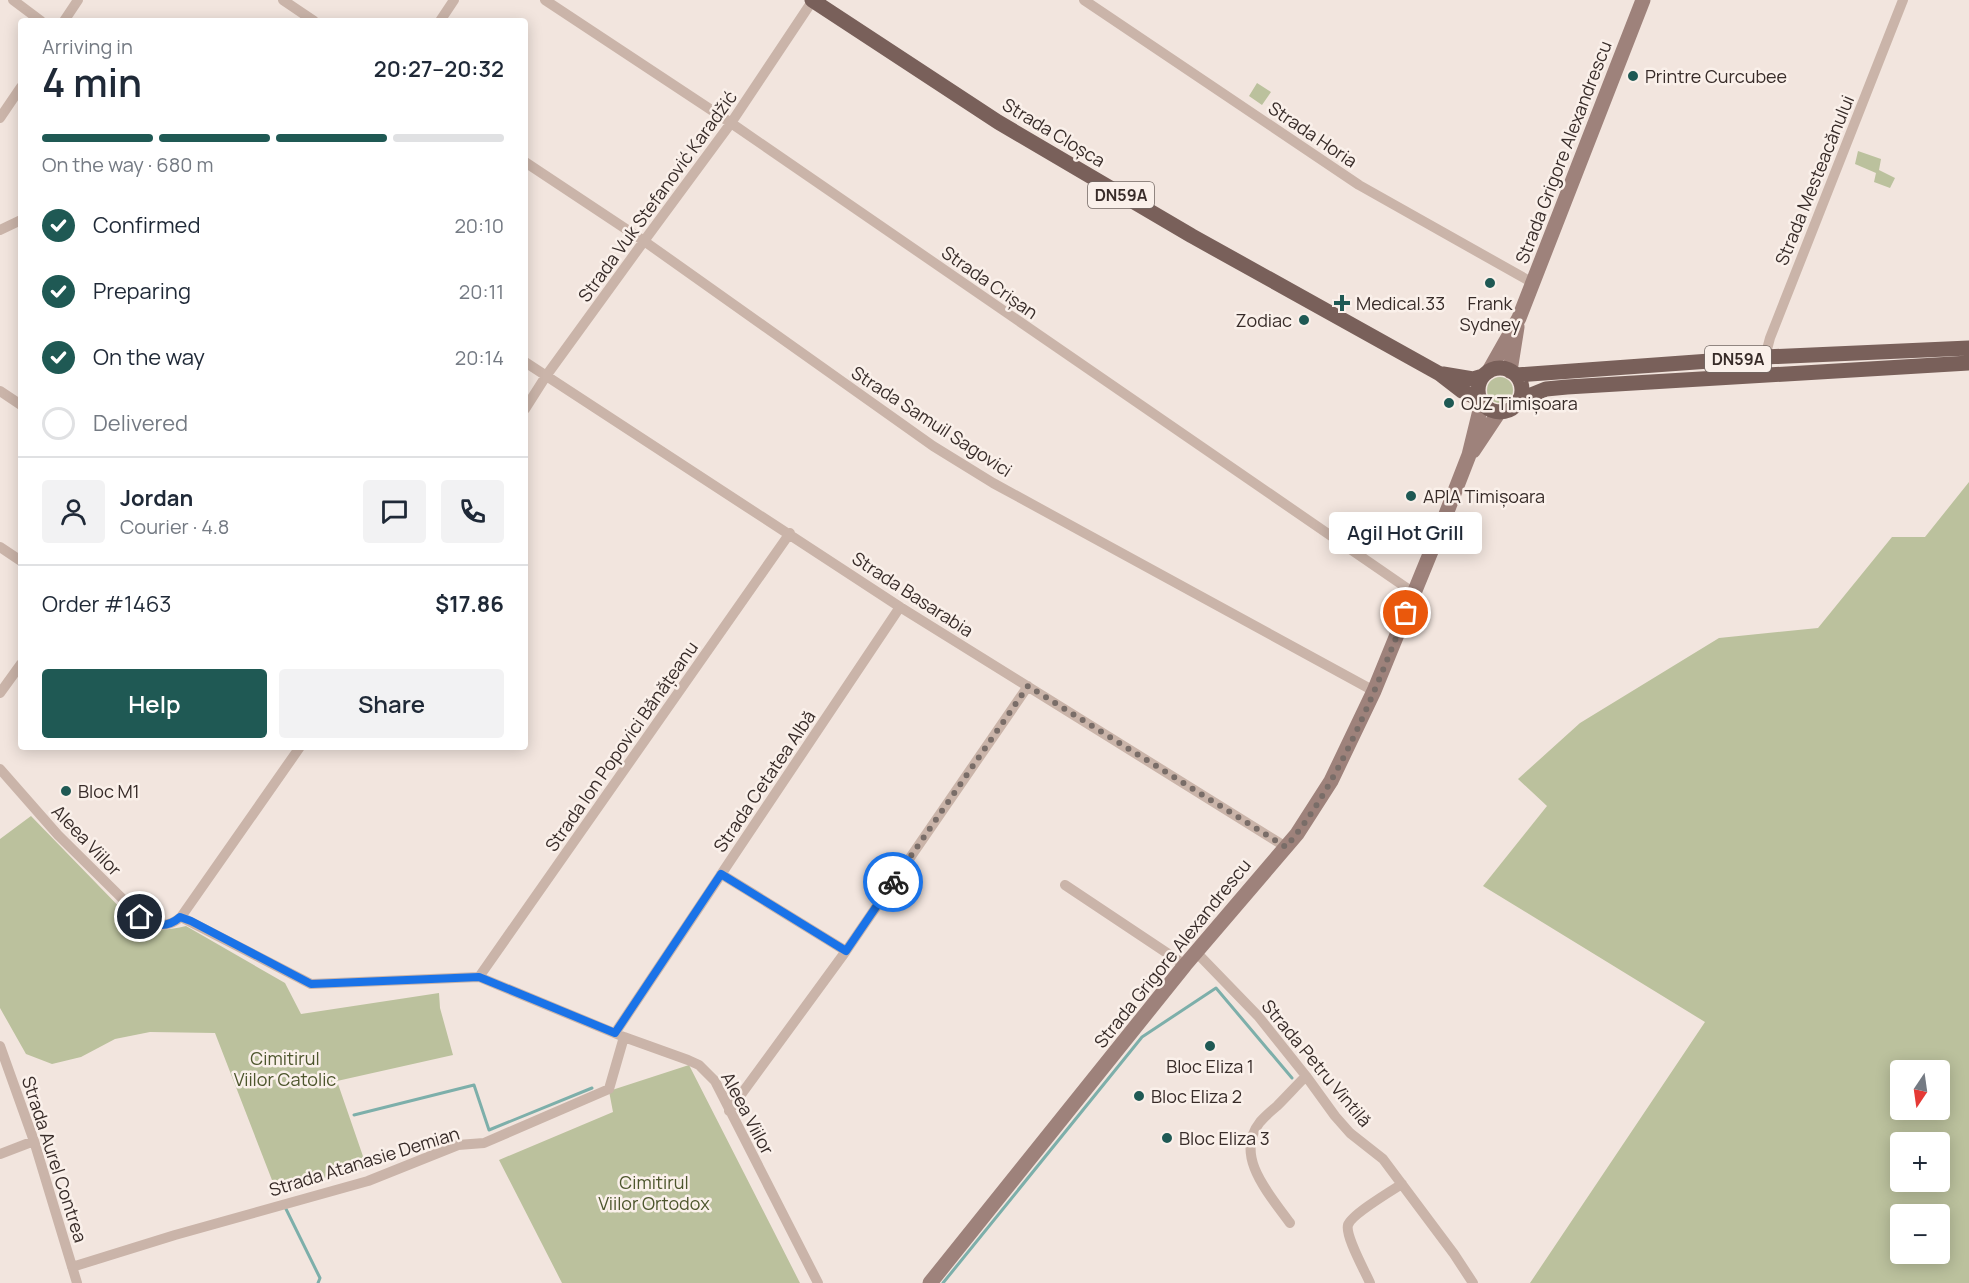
<!DOCTYPE html>
<html lang="en">
<head>
<meta charset="utf-8">
<style>
  :root { --surface:#fff; --page:#f2f2f3; --text:#1f2937; --muted:#747a83; --line:#e0e1e3; --accent:#1f5954 }
  body { margin:0; font-family:Manrope,sans-serif; background:var(--page); color:var(--text); height:100vh; display:flex; flex-direction:column; font-size:22px; white-space:nowrap }
  * { box-sizing:border-box; margin:0 }
  p { font-size:20px; color:var(--muted) }
  .icon { flex:none; width:33px; height:33px; fill:none; stroke:currentColor; stroke-width:2; stroke-linecap:round; stroke-linejoin:round }
  .map { position:relative; flex:1; overflow:hidden }
  .details { position:absolute; left:18px; top:18px; width:510px; height:732px; display:flex; flex-direction:column; background:var(--surface); border-radius:6px; box-shadow:0 3px 15px #0003 }
  .details>* { flex:none }
  .needle { width:39px; rotate:193deg }
  .tools { position:absolute; left:1890px; top:1060px; display:grid; gap:12px }
  .tools a { display:grid; place-items:center; width:60px; height:60px; border-radius:6px; background:var(--surface); box-shadow:0 3px 15px #0003; font-size:30px }
  .pin { position:absolute; display:grid; place-items:center; width:51px; height:51px; color:#fff; margin:-26px; border:3px solid #fff; border-radius:50%; box-shadow:0 2px 6px #0007 }
  .courier { position:absolute; display:grid; place-items:center; width:60px; height:60px; margin:-30px; border:4px solid #1a73e8; border-radius:50%; background:#fff; color:#222; box-shadow:0 2px 8px #0007 }
  .bubble { position:absolute; height:42px; border-radius:6px; background:var(--surface); box-shadow:0 3px 15px #0003; font-size:20px; font-weight:600; line-height:42px; text-align:center }
  .headline em { font-style:normal; font-weight:600 }
  .headline div { display:flex; flex-direction:column-reverse }
  .headline { display:flex; align-items:center; justify-content:space-between; height:102px; padding:0 24px }
  h1 { font-size:39px; font-weight:600; line-height:45px }
  .bar { display:grid; grid-template-columns:repeat(4,1fr); gap:9px 6px; align-content:center; height:72px; padding:0 24px }
  .bar i { height:8px; border-radius:4px; background:var(--line) }
  .bar .active { background:var(--accent) }
  .bar p { grid-column:span 4 }
  .line { display:flex; align-items:center; gap:15px; padding:0 24px; border-top:2px solid var(--line) }
  .line div { flex:1 }
  .round { display:grid; place-items:center; flex:none; width:63px; height:63px; border-radius:6px; background:var(--page) }
  ol { padding:0 24px; list-style:none }
  li { display:flex; align-items:center; gap:18px; height:66px }
  li p { margin-inline-start:auto }
  li .icon { padding:6px; border-radius:50%; background:var(--accent); color:#fff; stroke-width:4 }
  li:last-child { color:var(--muted) }
  li i { width:33px; height:33px; border:3px solid var(--line); border-radius:50% }
  .button { display:flex; gap:12px; margin-top:auto; padding:12px 24px }
  .button a { flex:1; height:69px; border-radius:6px; background:var(--accent); color:#fff; font-size:24px; font-weight:600; line-height:69px; text-align:center }
  .button a+a { background:var(--page); color:var(--text) }
  .map>svg:first-child { display:block }
  .green { fill:#bbc19d; fill-rule:evenodd }
  .lines { fill:none; stroke-linecap:round; stroke-linejoin:round }
  .stream { stroke:#7dafaa; stroke-width:3 }
  .street { stroke:#cab4a9; stroke-width:10 }
  .secondary { stroke:#9e827b; stroke-width:15 }
  .primary { stroke:#79605a; stroke-width:15 }
  .done { stroke:#796d68; stroke-width:6; stroke-dasharray:0 10.8 }
  .route { stroke:#1a73e8; stroke-width:8 }
  .poi-dot { fill:#1f5954; stroke:#faf0ea; stroke-width:2 }
  .labels { text-anchor:middle; dominant-baseline:central; stroke-width:5; stroke-linejoin:round; paint-order:stroke }
  .shield { fill:#faf0ea; stroke:#726763; stroke-width:1.5 }
  .shield-label { font-size:16px; font-weight:bold; fill:#382c29 }
  .poi-label { font-size:18px; fill:#382c29; stroke:#faf0ea; text-anchor:start }
  .street-label { font-size:18px; fill:#382c29; stroke:#faf0ea }
  .park-label { font-size:18px; fill:#4d562d; stroke:#faf0ea }
</style>
</head>
<body>
<div class="map">
<svg width="1969" height="1283" viewBox="0 0 1969 1283">
  <rect width="100%" height="100%" fill="#f2e5de"/>
  <path class="green" d="M1257,83L1271,92L1262,105L1249,96Z
    M1858,151L1881,159L1879,170L1895,178L1890,188L1874,182L1876,173L1855,164Z
    M1487 390a13 13 0 1 1 26 0a13 13 0 1 1-26 0Z
    M1969,482V1283H1530L1705,1022L1483,886L1547,806L1518,779L1580,723L1719,638L1818,628L1892,537H1925ZM1900,1071H1940V1110H1900ZM1900,1143H1940V1182H1900ZM1900,1215H1940V1254H1900Z
    M31,816L131,919C149,932 165,931 186,926L285,983L301,1014L439,993L440,1008L453,1055L337,1081L366,1165L277,1193L215,1033L150,1032L115,1039L81,1057L52,1064L26,1054L0,1008V839Z
    M689,1065L800,1283H562L499,1160L613,1112L609,1091Z"/>
  <g class="lines">
    <path class="stream" d="M354,1115L474,1085L489,1130L592,1088
      M286,1209L320,1278L318,1283
      M943,1283L1142,1037L1216,988L1292,1078"/>
    <path class="street" d="M13,0L41,21
      M283,0L314,21
      M545,0L731,123L1414,593
      M1084,0L1359,185L1533,283
      M64,21L78,0
      M440,21L454,0
      M0,118L21,87
      M525,162L644,241L933,446L993,483L1374,691
      M0,230L21,220
      M525,362L900,607L1286,847
      M1766,374L1765,357L1770,338L1903,0
      M0,391L21,405
      M525,409L546,376L644,241L731,123L813,0
      M0,547L21,561
      M0,693L21,664
      M0,769L58,835L146,922C159,926 169,927 181,917L311,984L479,977L624,1037L688,1060L699,1065L715,1081L818,1283
      M721,874L846,951
      M1065,885L1185,965
      M181,917L300,747
      M1196,952L1258,1016L1306,1076L1335,1116L1350,1133L1383,1159L1454,1254L1473,1283
      M479,977L790,533
      M615,1033L900,607
      M0,1046L34,1141L77,1283
      M729,1111L846,951L1028,686
      M0,1154L34,1141
      M1290,1223C1270,1195 1233,1156 1260,1122C1265,1116 1271,1111 1277,1106C1287,1096 1296,1086 1306,1076
      M72,1267L175,1235L368,1181L458,1145L484,1143L609,1089L624,1037
      M1370,1283C1365,1271 1345,1236 1348,1225C1351,1215 1391,1191 1402,1184"/>
    <path class="secondary" d="M1489,371L1519,318L1643,0
      M1510,371L1517,327
      M1473,451L1499,412
      M930,1283L1185,965L1297,834L1331,781L1374,691L1441,527L1469,455L1482,402"/>
    <path class="primary" d="M812,0L998,122L1192,236L1440,374L1462,391L1481,400
      M1478 390a22 22 0 1 1 44 0a22 22 0 1 1-44 0Z
      M1443,374L1473,379L1483,376
      M1516,375L1765,357L1969,348
      M1519,400L1546,389L1567,387L1969,363"/>
  </g>
  <g class="lines">
    <path class="done" d="M893,882L1028,686L1286,847C1340,783 1375,690 1406,613"/>
    <path class="route" d="M140,917C153,927 168,928 180,917L191,921L311,984L479,977L615,1033L721,874L846,951L893,882"/>
  </g>
  <g class="poi-dot">
    <circle cx="1633" cy="76" r="6"/>
    <circle cx="1490" cy="283" r="6"/>
    <path d="M1339 294h6v6h6v6h-6v6h-6v-6h-6v-6h6z"/>
    <circle cx="1304" cy="320" r="6"/>
    <circle cx="1449" cy="403" r="6"/>
    <circle cx="1411" cy="496" r="6"/>
    <circle cx="66" cy="791" r="6"/>
    <circle cx="1210" cy="1046" r="6"/>
    <circle cx="1139" cy="1096" r="6"/>
    <circle cx="1167" cy="1138" r="6"/>
  </g>
  <g class="labels">
    <g class="shield">
      <rect x="1088" y="182" width="66" height="26" rx="4.5"/>
      <rect x="1705" y="346" width="66" height="26" rx="4.5"/>
    </g>
    <g class="shield-label">
      <text x="1121" y="195">DN59A</text>
      <text x="1738" y="359">DN59A</text>
    </g>
    <g class="poi-label">
      <text x="1645" y="76">Printre Curcubee</text>
      <text x="1356" y="303">Medical.33</text>
      <text x="1490" y="303" text-anchor="middle">Frank<tspan x="1490" dy="21">Sydney</tspan></text>
      <text x="1292" y="320" text-anchor="end">Zodiac</text>
      <text x="1461" y="403">OJZ Timișoara</text>
      <text x="1423" y="496">APIA Timișoara</text>
      <text x="78" y="791">Bloc M1</text>
      <text x="1210" y="1066" text-anchor="middle">Bloc Eliza 1</text>
      <text x="1151" y="1096">Bloc Eliza 2</text>
      <text x="1179" y="1138">Bloc Eliza 3</text>
    </g>
    <g class="street-label">
      <text transform="translate(1054 132) rotate(31)">Strada Cloșca</text>
      <text transform="translate(1313 134) rotate(34)">Strada Horia</text>
      <text transform="translate(1563 152) rotate(-69)">Strada Grigore Alexandrescu</text>
      <text transform="translate(1814 180) rotate(-68)">Strada Mesteacănului</text>
      <text transform="translate(657 196) rotate(-54)">Strada Vuk Stefanović Karadžić</text>
      <text transform="translate(990 282) rotate(35)">Strada Crișan</text>
      <text transform="translate(932 421) rotate(33)">Strada Samuil Sagovici</text>
      <text transform="translate(913 594) rotate(33)">Strada Basarabia</text>
      <text transform="translate(621 746) rotate(-55)">Strada Ion Popovici Bănățeanu</text>
      <text transform="translate(764 781) rotate(-56)">Strada Cetatea Albă</text>
      <text transform="translate(87 840) rotate(46)">Aleea Viilor</text>
      <text transform="translate(1172 953) rotate(-51)">Strada Grigore Alexandrescu</text>
      <text transform="translate(1317 1063) rotate(50)">Strada Petru Vintilă</text>
      <text transform="translate(748 1113) rotate(62)">Aleea Viilor</text>
      <text transform="translate(55 1159) rotate(72)">Strada Aurel Contrea</text>
      <text transform="translate(364 1161) rotate(-17)">Strada Atanasie Demian</text>
    </g>
    <g class="park-label">
      <text x="285" y="1058">Cimitirul<tspan x="285" dy="21">Viilor Catolic</tspan></text>
      <text x="654" y="1182">Cimitirul<tspan x="654" dy="21">Viilor Ortodox</tspan></text>
    </g>
  </g>
</svg>
<div class="tools">
<a><svg class="needle" viewBox="-14 -14 28 28"><path d="M0-13l5 13h-10z" fill="#e53935"/><path d="M0 13l5-13h-10z" fill="#747a83"/></svg></a>
<a>+</a>
<a>−</a>
</div>
<div class="pin" style="left:1406px;top:613px;background:#ea580c"><svg class="icon" aria-label="bag" viewBox="0 0 24 24"><path d="M5 8h14l-1 12H6zM9 8a3 3 0 0 1 6 0"/></svg></div>
<div class="pin" style="left:140px;top:917px;background:#1f2937"><svg class="icon" aria-label="home" viewBox="0 0 24 24"><path d="M3 11l9-7 9 7M6 9v11h12V9"/></svg></div>
<div class="courier" style="left:893px;top:882px"><svg class="icon" aria-label="bike" viewBox="0 0 24 24"><circle cx="6" cy="16" r="4"/><circle cx="18" cy="16" r="4"/><path d="M6 16l4-8h5l3 8M10 8l3 8H6M13 5h3"/></svg></div>
<div class="bubble" style="left:1329px;top:512px;width:153px">Agil Hot Grill</div>
<section class="details">
<div class="headline"><div><h1>4 min</h1><p>Arriving in</p></div><em>20:27–20:32</em></div>
<div class="bar"><i class="active"></i><i class="active"></i><i class="active"></i><i></i><p>On the way · 680 m</p></div>
<ol>
<li><svg class="icon" aria-label="check" viewBox="0 0 24 24"><path d="M5 12l5 5 9-10"/></svg>Confirmed<p>20:10</p></li>
<li><svg class="icon" aria-label="check" viewBox="0 0 24 24"><path d="M5 12l5 5 9-10"/></svg>Preparing<p>20:11</p></li>
<li><svg class="icon" aria-label="check" viewBox="0 0 24 24"><path d="M5 12l5 5 9-10"/></svg>On the way<p>20:14</p></li>
<li><i></i>Delivered</li>
</ol>
<div class="line" style="height:108px"><a class="round"><svg class="icon" aria-label="person" viewBox="0 0 24 24"><circle cx="12" cy="8" r="4"/><path d="M4 21q1-7 8-7t8 7"/></svg></a><div><b>Jordan</b><p>Courier · 4.8</p></div><a class="round"><svg class="icon" aria-label="chat" viewBox="0 0 24 24"><path d="M4 5h16v11H9l-5 4z"/></svg></a><a class="round"><svg class="icon" aria-label="phone" viewBox="0 0 24 24"><path d="M5 4h4l2 5-3 2q2 4 5 5l2-3 5 2v4C11 20 4 13 5 4z"/></svg></a></div>
<div class="line" style="height:78px"><div>Order #1463</div><b>$17.86</b></div>
<div class="button"><a>Help</a><a>Share</a></div>
</section>
</div>
</body>
</html>
